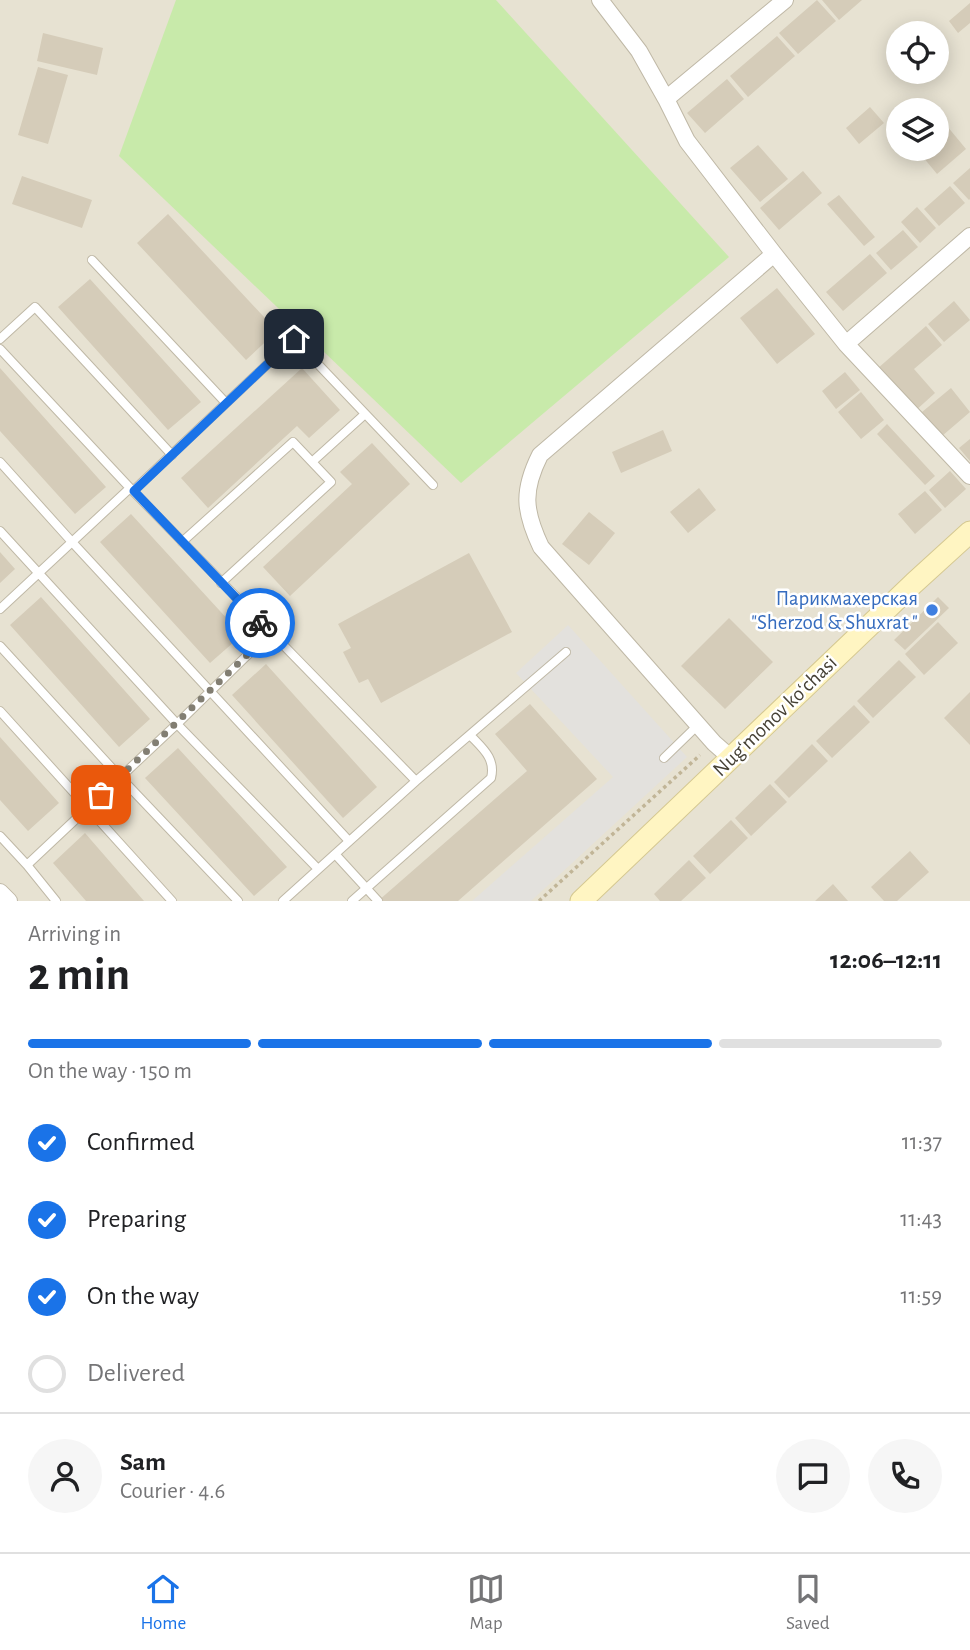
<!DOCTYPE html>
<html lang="en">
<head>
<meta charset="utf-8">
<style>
  :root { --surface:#fff; --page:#f6f6f6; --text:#202124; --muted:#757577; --line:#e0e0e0; --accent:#1a73e8 }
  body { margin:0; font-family:"Alegreya Sans",sans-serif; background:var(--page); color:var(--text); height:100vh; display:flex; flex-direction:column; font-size:26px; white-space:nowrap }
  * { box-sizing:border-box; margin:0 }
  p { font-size:23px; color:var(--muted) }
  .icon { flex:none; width:38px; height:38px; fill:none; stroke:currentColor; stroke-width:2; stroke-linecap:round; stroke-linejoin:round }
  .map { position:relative; height:901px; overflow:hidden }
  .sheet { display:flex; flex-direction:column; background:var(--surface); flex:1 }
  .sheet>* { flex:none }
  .tools { position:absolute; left:886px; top:21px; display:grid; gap:14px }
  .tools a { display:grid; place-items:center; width:63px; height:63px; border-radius:50%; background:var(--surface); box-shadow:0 4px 18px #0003; font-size:35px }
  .pin { position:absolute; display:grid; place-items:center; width:60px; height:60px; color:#fff; margin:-30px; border-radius:14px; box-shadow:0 4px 10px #0006 }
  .courier { position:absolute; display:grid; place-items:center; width:70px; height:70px; margin:-35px; border:5px solid #1a73e8; border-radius:50%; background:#fff; color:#222; box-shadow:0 2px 9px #0007 }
  .overview em { font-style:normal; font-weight:700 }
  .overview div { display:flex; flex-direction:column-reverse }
  .overview { display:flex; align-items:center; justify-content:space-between; height:119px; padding:0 28px }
  h1 { font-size:46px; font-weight:700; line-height:52px }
  .bar { display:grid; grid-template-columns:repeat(4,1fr); gap:10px 7px; align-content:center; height:84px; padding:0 28px }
  .bar i { height:9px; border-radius:5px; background:var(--line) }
  .bar .active { background:var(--accent) }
  .bar p { grid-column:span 4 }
  .line { display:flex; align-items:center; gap:18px; padding:0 28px; border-top:2px solid var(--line) }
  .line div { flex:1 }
  .round { display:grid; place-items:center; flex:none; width:74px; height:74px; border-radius:37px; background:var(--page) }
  ol { padding:0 28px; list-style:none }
  li { display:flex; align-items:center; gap:21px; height:77px }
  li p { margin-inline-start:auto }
  li .icon { padding:7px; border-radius:50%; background:var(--accent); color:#fff; stroke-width:4 }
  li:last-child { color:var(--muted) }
  li i { width:38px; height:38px; border:4px solid var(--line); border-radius:50% }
  .tab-bar { display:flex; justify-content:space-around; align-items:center; height:98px; border-top:2px solid var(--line); background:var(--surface); font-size:19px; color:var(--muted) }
  .tab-bar a { display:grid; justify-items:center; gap:4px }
  .tab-bar .active { color:var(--accent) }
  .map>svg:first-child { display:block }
  .residential { fill:#e7e2d2; fill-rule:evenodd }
  .green { fill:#c8eaaa }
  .parking { fill:#e3e1dd }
  .building { fill:#d5ccb9 }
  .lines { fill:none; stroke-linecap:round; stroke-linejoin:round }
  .lane-casing { stroke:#bfb8a6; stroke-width:10 }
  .street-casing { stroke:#bfb8a6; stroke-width:18 }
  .secondary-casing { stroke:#d5c891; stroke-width:23 }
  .path { stroke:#c1b597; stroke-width:3.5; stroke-dasharray:3.5 3.5; stroke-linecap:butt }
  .lane { stroke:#fff; stroke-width:8 }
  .street { stroke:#fff; stroke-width:16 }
  .secondary { stroke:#fff5c2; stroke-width:21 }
  .done { stroke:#827e72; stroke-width:7; stroke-dasharray:0 12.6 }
  .route { stroke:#1a73e8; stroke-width:9 }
  .shop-dot { fill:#3f7fe0; stroke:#fff; stroke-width:2.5 }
  .labels { text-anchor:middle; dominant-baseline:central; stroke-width:5; stroke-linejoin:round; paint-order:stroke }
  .shop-label { font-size:21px; fill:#366cbe; stroke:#fff; text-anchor:end }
  .street-label { font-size:21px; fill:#454034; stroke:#fff }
</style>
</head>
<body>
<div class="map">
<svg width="970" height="901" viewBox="0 0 970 901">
  <rect width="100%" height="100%" fill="#f3f0e4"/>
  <path class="residential" d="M0,0H970V901H0ZM898,33H936V72H898ZM898,110H936V149H898Z"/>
  <path class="green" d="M176,0H496L729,257L461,483L119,156Z"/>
  <path class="parking" d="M568,625L687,757L531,901H472L613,777L516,673Z"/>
  <path class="building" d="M817,0L836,21L798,54L779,33Z
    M822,0H862L839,20Z
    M970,3V23L958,33L949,21Z
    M43,33L103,48L97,75L37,61Z
    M777,36L795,56L748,97L730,76Z
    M38,67L68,75L48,144L18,135Z
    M727,79L744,99L705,133L687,113Z
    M870,107L884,123L859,144L846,128Z
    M947,126L966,149L937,174L918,151L921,149H936V135Z
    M758,145L788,179L760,202L730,168Z
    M970,168V199L969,200L953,183Z
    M803,171L822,193L779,230L760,208Z
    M22,176L92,200L82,228L12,204Z
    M950,186L965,203L939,226L924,209Z
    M839,195L875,237L864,246L827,204Z
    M917,207L936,228L920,243L901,222Z
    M168,214L277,331L246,360L137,243Z
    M903,230L918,247L891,270L876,253Z
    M870,254L887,273L843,311L826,292Z
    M90,279L201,402L168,430L58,307Z
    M777,288L815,334L777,364L740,318Z
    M954,301L970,320L944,342L928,324Z
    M926,326L942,345L914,369L935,393L914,412L877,369Z
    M0,368L106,487L75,514L0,431Z
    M302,368L340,410L309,438L297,426L208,508L181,478Z
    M845,372L860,390L836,409L822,391Z
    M951,388L970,412L942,436L922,412Z
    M861,392L884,420L861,439L838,412Z
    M887,424L935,476L925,485L877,434Z
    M663,430L672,451L621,473L612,452Z
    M970,439V461L959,448Z
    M372,443L410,484L290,596L263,567L352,484L340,472Z
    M950,471L966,489L945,508L929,490Z
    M699,488L716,510L688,533L670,512Z
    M925,491L942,510L915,534L898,514Z
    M589,512L615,533L589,565L562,544Z
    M131,514L242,635L210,663L100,542Z
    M0,552L15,569L0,583Z
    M469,553L512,632L381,703L368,679L359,683L343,652L351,648L338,624Z
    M41,597L150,719L119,747L10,625Z
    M938,597L949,608L905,650L894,640Z
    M729,618L773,662L725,709L681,666Z
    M938,622L958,643L924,675L905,654Z
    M899,660L916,677L873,718L857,701Z
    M266,664L377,787L343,818L232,695Z
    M970,692V745L944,718Z
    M530,704L597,779L458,901H378L527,771L495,734Z
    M854,705L870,722L832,758L816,741Z
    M0,737L59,803L28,831L0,800Z
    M812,744L828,761L789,798L774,782Z
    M178,748L287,867L254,896L145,778Z
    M770,784L787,802L751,836L735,818Z
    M731,820L748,838L710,874L693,856Z
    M85,833L144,901H86L53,863Z
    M910,851L929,872L897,901H884L871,887Z
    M689,860L706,878L681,901H660L654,894Z
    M833,884L848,901H815Z"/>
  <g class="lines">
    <g class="lane-casing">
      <path id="lane" d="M92,260L226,403
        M0,339L35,307L172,455
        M0,349L130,488
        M0,462L72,542L130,488L416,781
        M312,462L365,414
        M133,491L294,339L433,485
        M0,531L177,724L318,869
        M182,542L293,442L331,482L221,583
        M0,609L72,542L349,841
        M0,646L120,777L238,901
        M0,711L172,901
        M664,758L698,725
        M0,836L27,865
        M335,854L378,901
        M56,901L27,865L177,724L270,633
        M283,901L416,781L566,652
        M352,901L491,778C496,758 482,748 470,735"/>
    </g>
    <g class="street-casing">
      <path id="street" d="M600,0L639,51L666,99L687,141L774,254L846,344L970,476
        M666,99L785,0
        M846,344L970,236
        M731,758L714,743L541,547C524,511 522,491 540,455L774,254
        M0,892L9,901"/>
    </g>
    <g class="secondary-casing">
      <path id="secondary" d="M581,901L914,583L970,532"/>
    </g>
    <path class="path" d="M539,901L700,755"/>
    <use href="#lane" class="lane"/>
    <use href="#street" class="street"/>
    <use href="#secondary" class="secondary"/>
  </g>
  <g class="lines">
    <path class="done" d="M101,795L270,633L260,623"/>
    <path class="route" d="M260,623L134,491L294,339"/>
  </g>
  <circle class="shop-dot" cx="932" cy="610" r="7"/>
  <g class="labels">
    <g class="shop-label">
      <text x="918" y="598">Парикмахерская<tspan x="918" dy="24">"Sherzod &amp; Shuxrat "</tspan></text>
    </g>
    <g class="street-label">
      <text transform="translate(775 716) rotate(-44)">Nugʻmonov koʻchasi</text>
    </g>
  </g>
</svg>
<div class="tools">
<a><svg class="icon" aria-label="locate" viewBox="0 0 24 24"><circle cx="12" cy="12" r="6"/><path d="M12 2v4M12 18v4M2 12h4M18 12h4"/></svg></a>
<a><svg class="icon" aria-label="layers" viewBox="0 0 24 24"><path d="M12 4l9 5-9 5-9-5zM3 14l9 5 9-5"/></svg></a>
</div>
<div class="pin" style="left:101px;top:795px;background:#ea580c"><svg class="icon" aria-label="bag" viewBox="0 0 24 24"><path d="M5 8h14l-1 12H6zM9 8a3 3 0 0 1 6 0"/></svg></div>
<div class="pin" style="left:294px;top:339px;background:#1f2937"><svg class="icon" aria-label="home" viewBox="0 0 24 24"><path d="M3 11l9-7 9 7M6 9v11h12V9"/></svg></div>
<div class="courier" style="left:260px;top:623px"><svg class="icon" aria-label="bike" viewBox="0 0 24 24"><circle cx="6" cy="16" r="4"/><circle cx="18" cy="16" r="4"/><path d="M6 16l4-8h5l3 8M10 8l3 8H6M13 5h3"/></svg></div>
</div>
<section class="sheet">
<div class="overview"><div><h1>2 min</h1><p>Arriving in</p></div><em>12:06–12:11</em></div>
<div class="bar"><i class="active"></i><i class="active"></i><i class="active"></i><i></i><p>On the way · 150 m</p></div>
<ol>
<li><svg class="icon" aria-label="check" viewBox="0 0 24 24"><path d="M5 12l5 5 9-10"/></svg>Confirmed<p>11:37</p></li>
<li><svg class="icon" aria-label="check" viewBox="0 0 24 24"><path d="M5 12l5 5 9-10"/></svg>Preparing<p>11:43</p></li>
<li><svg class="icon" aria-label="check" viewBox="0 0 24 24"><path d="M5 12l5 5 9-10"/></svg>On the way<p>11:59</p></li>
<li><i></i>Delivered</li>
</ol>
<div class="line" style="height:126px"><a class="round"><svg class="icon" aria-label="person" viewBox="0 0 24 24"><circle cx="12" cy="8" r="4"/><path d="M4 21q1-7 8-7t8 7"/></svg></a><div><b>Sam</b><p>Courier · 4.6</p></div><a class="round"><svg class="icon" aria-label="chat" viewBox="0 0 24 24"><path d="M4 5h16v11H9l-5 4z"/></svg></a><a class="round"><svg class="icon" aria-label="phone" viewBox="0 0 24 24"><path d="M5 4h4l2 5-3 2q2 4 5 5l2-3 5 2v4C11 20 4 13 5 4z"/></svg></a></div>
</section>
<nav class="tab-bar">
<a class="active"><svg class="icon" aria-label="home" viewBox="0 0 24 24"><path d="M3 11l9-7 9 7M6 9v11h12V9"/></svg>Home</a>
<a><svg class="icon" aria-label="map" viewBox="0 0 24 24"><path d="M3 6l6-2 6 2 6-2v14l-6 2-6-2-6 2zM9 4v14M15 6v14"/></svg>Map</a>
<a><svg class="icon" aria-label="saved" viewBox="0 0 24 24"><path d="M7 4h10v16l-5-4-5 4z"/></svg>Saved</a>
</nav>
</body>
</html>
